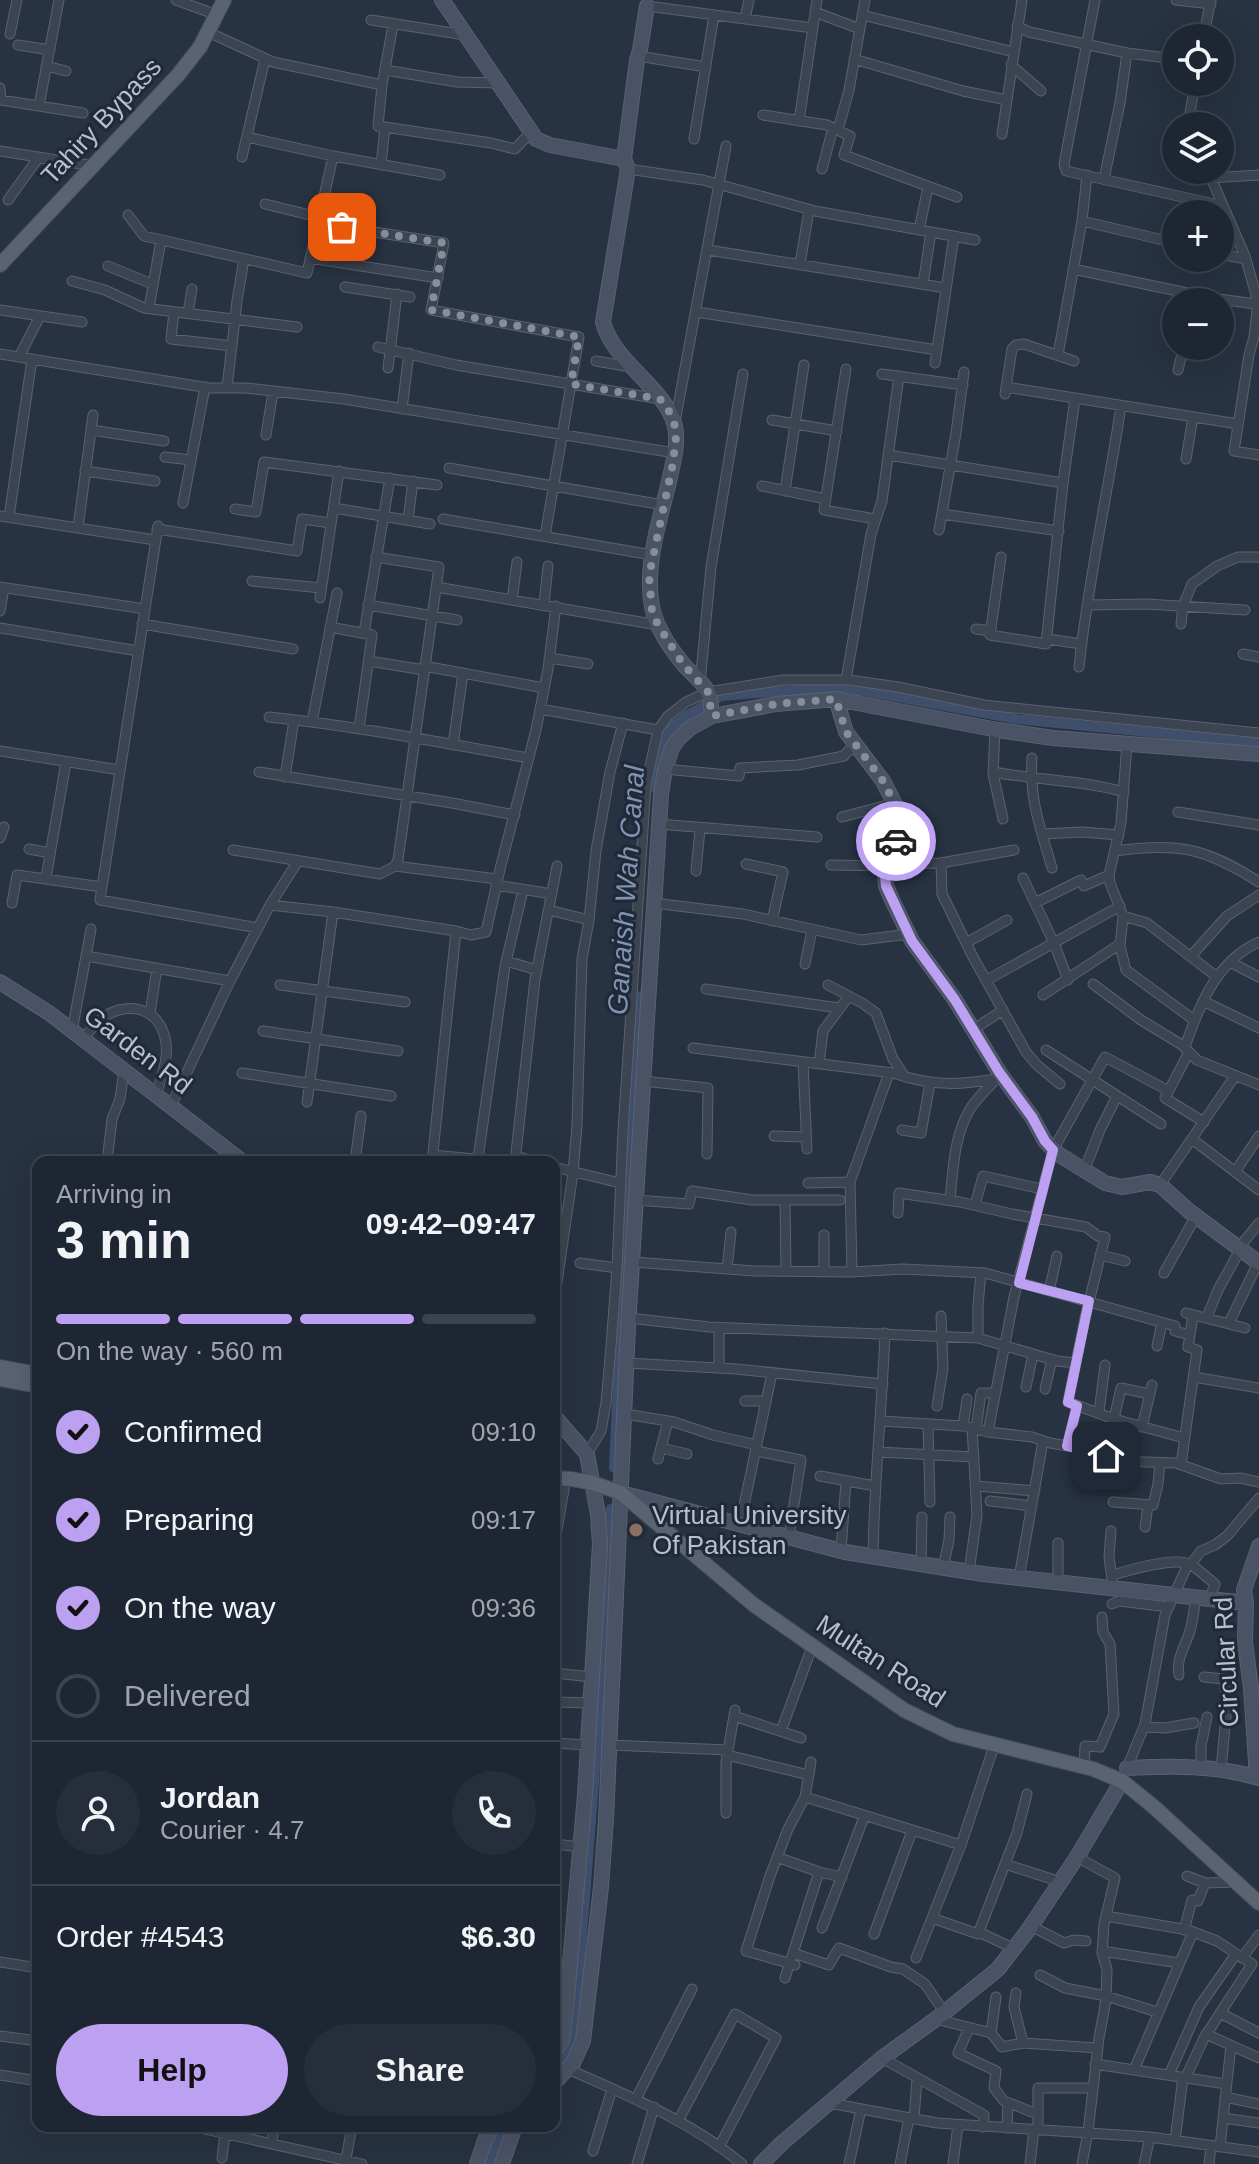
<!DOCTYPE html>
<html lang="en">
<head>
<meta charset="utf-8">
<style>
  :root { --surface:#1d2632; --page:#252e3a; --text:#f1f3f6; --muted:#a0a5ac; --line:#3b434d; --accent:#bca0f2 }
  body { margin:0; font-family:Arial,sans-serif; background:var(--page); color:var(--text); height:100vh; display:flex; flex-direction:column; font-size:30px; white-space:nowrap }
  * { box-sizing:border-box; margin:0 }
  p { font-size:26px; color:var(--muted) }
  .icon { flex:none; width:44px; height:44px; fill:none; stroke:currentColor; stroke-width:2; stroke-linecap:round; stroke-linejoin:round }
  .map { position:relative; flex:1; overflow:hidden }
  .side { position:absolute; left:32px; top:1156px; width:528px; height:976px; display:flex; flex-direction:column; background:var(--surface); border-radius:16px; box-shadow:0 8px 32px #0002,0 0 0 2px var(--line) }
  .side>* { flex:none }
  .fabs { position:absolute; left:1162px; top:24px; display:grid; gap:16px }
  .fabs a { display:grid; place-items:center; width:72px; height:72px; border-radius:50%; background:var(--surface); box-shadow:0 8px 32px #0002,0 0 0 2px var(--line); font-size:40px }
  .pin { position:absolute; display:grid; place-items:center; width:68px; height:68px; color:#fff; margin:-34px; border-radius:16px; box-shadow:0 4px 12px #0006 }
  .courier { position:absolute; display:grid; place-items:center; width:80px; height:80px; margin:-40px; border:6px solid #bca0f2; border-radius:50%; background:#fff; color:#222; box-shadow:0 2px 10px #0007 }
  .headline em { font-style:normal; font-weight:700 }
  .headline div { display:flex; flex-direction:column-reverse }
  .headline { display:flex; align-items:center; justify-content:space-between; height:136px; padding:0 24px }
  h1 { font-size:52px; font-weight:700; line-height:60px }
  .bar { display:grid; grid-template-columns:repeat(4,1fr); gap:12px 8px; align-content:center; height:96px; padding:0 24px }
  .bar i { height:10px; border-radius:6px; background:var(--line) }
  .bar .current { background:var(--accent) }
  .bar p { grid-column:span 4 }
  .line { display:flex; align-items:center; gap:20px; padding:0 24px; border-top:2px solid var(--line) }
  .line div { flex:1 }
  .round { display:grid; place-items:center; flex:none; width:84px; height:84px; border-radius:42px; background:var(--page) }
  ol { padding:0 24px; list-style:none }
  li { display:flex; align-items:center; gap:24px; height:88px }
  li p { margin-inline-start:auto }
  li .icon { padding:8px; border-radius:50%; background:var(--accent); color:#111; stroke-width:4 }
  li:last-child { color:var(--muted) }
  li i { width:44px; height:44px; border:4px solid var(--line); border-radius:50% }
  .button { display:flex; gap:16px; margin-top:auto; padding:16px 24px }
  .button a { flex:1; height:92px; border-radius:48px; background:var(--accent); color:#111; font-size:32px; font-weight:700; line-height:92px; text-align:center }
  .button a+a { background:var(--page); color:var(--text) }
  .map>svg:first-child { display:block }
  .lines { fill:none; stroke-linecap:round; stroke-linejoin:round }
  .canal { stroke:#3e4e6b; stroke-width:10 }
  .street-casing { stroke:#5a626f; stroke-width:11 }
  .secondary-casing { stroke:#5a626f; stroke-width:16 }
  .primary-casing { stroke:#454d5b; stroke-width:16 }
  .street { stroke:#3c4452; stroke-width:9 }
  .secondary { stroke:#4a5365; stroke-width:14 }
  .primary { stroke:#5a6372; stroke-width:14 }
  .done { stroke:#868e9c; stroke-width:8; stroke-dasharray:0 14.4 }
  .route { stroke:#bca0f2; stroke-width:10 }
  .education-dot { fill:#8d6e63; stroke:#202938; stroke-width:3 }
  .labels { text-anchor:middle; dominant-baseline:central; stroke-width:6; stroke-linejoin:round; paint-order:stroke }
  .street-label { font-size:26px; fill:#b9bfcc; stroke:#202938 }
  .poi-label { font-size:26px; fill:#b9bfcc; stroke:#202938; text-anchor:start }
  .water-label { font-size:28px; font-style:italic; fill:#8194b2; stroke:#202938 }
</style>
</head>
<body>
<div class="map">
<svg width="1259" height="2164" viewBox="0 0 1259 2164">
  <rect width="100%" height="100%" fill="#273242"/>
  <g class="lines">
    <path class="canal" d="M656,789L659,753L670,728L687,715L721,696L808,689L865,691L1016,719L1259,743
      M614,1468L623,1272L641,996
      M554,2067L567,2055L574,2035L608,1606L611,1509
      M490,2164L502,2126"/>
    <g class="street-casing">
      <path id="street" d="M176,0L217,15
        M1095,0L1064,164L1066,171L1223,206
        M1176,0L1211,4
        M647,6L813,28
        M815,12L860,29
        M862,15L1014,52
        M745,19L749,0
        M371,20L465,35
        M393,25L382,85L378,126L491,143L515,149L531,132
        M1017,26L1029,32L1127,53L1176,59
        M208,32L273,62L382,85
        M10,34L17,0
        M1203,38L1211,0
        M18,45L50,50
        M638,56L706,67
        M854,59L963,91L1007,100
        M1011,65L1041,91
        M46,66L66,71
        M385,70L457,82L497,83
        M0,88L1,100L83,113
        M39,106L59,0
        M763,115L827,125L850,136L844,155L957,197
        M799,121L817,0
        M1188,126L1195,82
        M838,130L849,90L865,0
        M1002,134L1022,0
        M247,137L333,156L440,175
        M694,139L714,15
        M0,151L94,166
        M242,157L265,59
        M381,165L385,127
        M628,169L703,180L815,211L975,240
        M822,169L833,128
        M1203,170L1208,171L1245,256L1256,295L1257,311L1254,337L1249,355L1234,451L1259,455
        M1210,178L1259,175
        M1104,179L1120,103L1127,53
        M8,200L39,157
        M265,204L318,217
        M128,215L144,236L307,273L333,156
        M1082,221L1176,243
        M317,223L444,243L431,310L579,337L545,536
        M919,230L928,187
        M708,250L946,288
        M1220,254L1246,259
        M310,258L438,278
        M800,264L809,210
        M108,266L152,284
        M1073,269L1211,298L1256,304
        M72,281L105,290L144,308L297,327
        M923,284L931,232
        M345,287L410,297
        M149,308L161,240
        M0,310L82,322
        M174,312L171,339L232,346
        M697,312L937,350
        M188,313L192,289
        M378,347L456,365L660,399
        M0,354L209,388H246L344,399L675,453
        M1058,355L1082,221L1087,175
        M19,357L40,316
        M596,361L631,367
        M935,363L954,236
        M388,368L397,294
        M846,369L824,510L875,519
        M1178,370L1184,346
        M882,374L963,385
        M1006,387L1238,424
        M227,388L237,301L244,259
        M1005,394L1012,349L1016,345L1024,344L1074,361
        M402,409L409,353
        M772,420L837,431
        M675,422L726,146
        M91,430L164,441
        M266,435L273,392
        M888,455L1063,483
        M165,457L191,460
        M1186,459L1193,417
        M449,468L663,505
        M85,471L155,481
        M762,486L826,499
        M785,491L804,365
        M183,503L205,387
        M334,508L430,524
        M235,509L256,512L264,462L437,485
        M942,514L1059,531
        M0,516L155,540
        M9,517L32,359
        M443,519L652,555
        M408,520L413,481
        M158,526L100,900L258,928
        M78,528L93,415
        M157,529L297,551L302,519L331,523
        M939,530L956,433L964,372
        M1001,557L990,635L1046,644L1063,483L1075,399
        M252,581L321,588
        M0,587L145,609
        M436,587L658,625
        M320,598L339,471
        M512,600L517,562
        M544,604L548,566
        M368,605L457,620
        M1087,605L1146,604L1245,610
        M0,611L4,588
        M142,624L293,649
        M1181,624L1183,606L1192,584L1217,566L1238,557H1259
        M330,627L372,635L359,729
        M0,628L138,651
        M976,629L990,631
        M364,633L390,478
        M1047,639L1082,644
        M1243,654L1259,657
        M549,658L588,664
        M369,661L424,670
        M424,666L544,688
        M1079,667C1088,580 1108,493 1121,406
        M846,680L871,534L882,501L899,376
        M700,683L711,567L743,374
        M540,709L658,730
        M269,717C356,726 443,743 529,758
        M312,722L337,593
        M995,730L993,774L1003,819
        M1127,743L1121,823L1109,875L1110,883L1123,916L1120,946L1126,970L1194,1020
        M453,745L463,673
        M0,751L120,770
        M1032,758C1029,799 1041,830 1052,868
        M665,769L739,776L740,768L798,765L844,756L848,751L859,748
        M259,772L452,803L515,815
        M993,772C1037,780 1081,780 1124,792
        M285,777L294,720
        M1178,812L1259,825
        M842,817L895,803
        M659,824L817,837
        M1042,834L1082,832L1119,835
        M0,838L4,827
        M29,849L50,853
        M233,850L380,874L395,866L398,860L439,567L376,557
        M1115,851C1179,842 1205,848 1259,882
        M941,863L942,894L973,957L1026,1052L1037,1065L1060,1084
        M746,864L783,872L772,921
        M889,864L941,863L1014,850
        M831,865L888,866
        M395,866L497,879
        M696,871L700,829
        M46,878L66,762
        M1023,878L1054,943L1068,980
        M496,885L552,894
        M12,903L17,875L102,887
        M654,903L743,914L861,940L909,934
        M1035,903L1081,880L1084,886L1109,875
        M270,905L298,861
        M549,910L589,920
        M1123,916L1147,923L1217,977
        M966,943L1007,920
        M86,956L91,929
        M1191,956L1227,916L1259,895
        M506,961L537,970
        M1230,962L1259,977
        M805,964L812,930
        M987,980L1120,906
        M1093,984L1141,1020L1182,1045L1197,1060L1259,1085
        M280,985L405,1002
        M828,985L862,1003L876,1013L893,1059L905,1077
        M706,989L839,1008
        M1043,995L1120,944
        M1203,1001L1259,1028
        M150,1013L157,968
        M974,1029L1003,1010
        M72,1031L86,956L230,981
        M263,1031L398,1051
        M83,1039C88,1033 94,1025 100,1020C124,1000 158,1006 165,1038C170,1057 161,1077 156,1095
        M1185,1047C1199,1006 1216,961 1259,942
        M693,1048L893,1073C934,1087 961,1085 1003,1078
        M1046,1050L1161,1124
        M1189,1052L1165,1098L1204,1122
        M803,1062L807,1149
        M819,1064L823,1031L849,996
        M242,1073L391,1096
        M643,1081L708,1088L707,1154
        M307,1102L333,912
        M171,1106L230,981L270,905L333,912L456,931L471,935L486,932L501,865L536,730L548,669L556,606
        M902,1130L921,1133L930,1083
        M774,1136L806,1137
        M1192,1139L1259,1190
        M433,1155L507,1162
        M516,1156L536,1162
        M478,1159L505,966L523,890
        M107,1162L112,1119L120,1099L124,1070
        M355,1162L361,1116
        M432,1162L456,931
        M515,1162L535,979L557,866
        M554,1167L620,1183
        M1084,1171L1100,1130L1117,1096
        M1235,1172L1259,1136
        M808,1183L850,1182
        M1160,1185L1235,1076
        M636,1200L689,1204L692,1191L752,1200H840
        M785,1200L786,1271
        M950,1200C953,1169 954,1136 970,1109C977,1098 987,1089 995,1080
        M975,1205L983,1176L1042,1189
        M898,1213L899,1193L960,1202L1012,1214L1086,1227L1098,1236L1105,1237L1085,1318L1068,1402L1114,1419L1184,1438
        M1238,1249L1259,1223
        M1100,1255L1125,1261
        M633,1262L754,1271L852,1272L903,1269L985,1273L1175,1326V1331L1190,1335
        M580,1263L617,1268
        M727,1269L731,1232
        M824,1272V1235
        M852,1272L850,1182L889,1073
        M1164,1273L1196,1216
        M1049,1291L1057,1256
        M554,1303L573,1173L577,1125L582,959L589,920L596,851L610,772L623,723
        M1186,1313L1245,1328
        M1207,1317L1218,1290L1240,1250
        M629,1318L709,1327L978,1338L1057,1361L1076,1363
        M1229,1323L1258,1263
        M978,1338V1305L981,1273
        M1157,1346L1162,1323
        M627,1363L736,1369L883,1384
        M719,1368V1328
        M1194,1377L1259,1388
        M1026,1387L1033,1354
        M1045,1389L1052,1359
        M745,1401H766
        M937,1406L943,1368L941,1316
        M1099,1412L1105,1365
        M625,1414L674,1422L713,1435L757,1445
        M1114,1419L1121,1388L1150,1394
        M881,1421L963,1426L988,1432L1032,1437L1050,1443L1080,1448L1117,1461L1176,1463L1221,1479L1240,1478L1259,1482
        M928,1424L930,1502
        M963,1426L967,1399
        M1142,1427L1152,1385
        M976,1429L981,1393H995
        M988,1432L1014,1297L1053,1150L1105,1057L1169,1091
        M1067,1446L1077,1406
        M661,1448L687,1454
        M756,1451L801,1460L789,1536
        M878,1452L974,1457
        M587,1454L601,1431L606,1403L611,1346L617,1268L623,1131L646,785L658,730L668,716L686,702L708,692L783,680H849L898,687L984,705L1259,733
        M658,1459L668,1421
        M1181,1465L1197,1350L1188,1347L1193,1316
        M820,1476L875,1486
        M976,1486L1035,1491
        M990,1501L1032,1506
        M1113,1502L1153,1505L1158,1484L1160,1463
        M740,1524L772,1373
        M1145,1527L1148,1505
        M1111,1531L1109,1557L1112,1579
        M1058,1543V1582
        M554,1547L566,1478
        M841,1551L846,1481
        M873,1557C874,1482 882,1408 885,1333
        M921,1564L922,1517
        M1191,1564L1201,1551L1215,1545L1227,1536L1259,1498
        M943,1568L949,1540L950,1517
        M969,1572L977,1515L972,1428
        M1113,1575C1129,1570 1174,1557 1190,1564C1195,1567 1209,1579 1215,1584L1209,1600
        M1019,1578L1043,1441
        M1112,1604L1119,1601L1169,1607
        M554,1673L592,1677
        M1179,1675C1176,1658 1185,1647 1190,1631C1193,1620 1194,1609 1196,1598
        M1204,1677L1224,1679L1227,1704L1221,1770
        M554,1702L590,1703
        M734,1716L801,1738
        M1144,1727L1165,1728L1194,1723
        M781,1731L812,1647
        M554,1743L588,1745
        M610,1745L728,1750
        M727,1755L809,1775
        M1084,1767L1085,1746L1100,1747L1114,1714L1110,1644L1103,1632L1102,1617
        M1201,1768V1746L1207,1717
        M1126,1770L1145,1724L1165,1615L1188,1564
        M805,1797L961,1845
        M726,1813V1762L735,1710
        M554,1844L581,1847
        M777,1857L819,1872L842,1877
        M1077,1857L1115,1878L1104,1924L1102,1953L1107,1969L1106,2000L1099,2038L1088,2132L1082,2164
        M1005,1864L1061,1882
        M1187,1876L1205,1883L1236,1882
        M1106,1916L1188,1930L1217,1941L1252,1964L1204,2038L1186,2077
        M932,1918L975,1933L983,1934L1015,1949
        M1031,1926L1064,1943L1074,1940L1086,1941
        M822,1928L864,1817
        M1184,1930L1192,1900L1198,1901L1205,1883
        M874,1934L912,1831
        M978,1934L1017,1833L1027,1794
        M1102,1951L1179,1963
        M793,1953L829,1965L839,1948L891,1967L903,1969L925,1984L944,2012
        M916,1958L961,1845L994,1746
        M1242,1958L1259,1935
        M0,1962L38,1968
        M795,1965L746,1951L770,1876L788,1829L805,1797L811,1762
        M1040,1975L1065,1988L1106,1996L1157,2012
        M785,1978L819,1872
        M1016,1993L1014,2007L1023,2043
        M996,1997L991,2033L1002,2047L1023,2043L1097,2048
        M1220,2013L1259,2033
        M936,2019L991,2033
        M969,2028L958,2053L996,2071L994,2088L1004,2101L1032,2112H1038
        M1206,2034L1259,2058
        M0,2036L38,2041
        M882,2058L984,2115L983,2127
        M1095,2064L1226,2084
        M568,2069C628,2096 691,2121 742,2164
        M1134,2070L1193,1932
        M0,2075L38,2081
        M1169,2075L1199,2007L1236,1954
        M1225,2097L1259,2104
        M636,2099L692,1989
        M829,2103L937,2123L1150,2137L1259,2152
        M1223,2118L1259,2123
        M914,2119L917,2078
        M678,2121L735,2014L776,2038L719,2147
        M191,2126L362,2164
        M1007,2128L1008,2103
        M1038,2130V2088H1092
        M1175,2141L1183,2077
        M272,2143L274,2126
        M1220,2147L1231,2045
        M593,2151L612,2089
        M222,2158L225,2133
        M346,2159L352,2126
        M637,2164L654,2107
        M849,2164L861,2109
        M900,2164L909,2118
        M953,2164L958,2125
        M1030,2164L1034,2129
        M1144,2164L1150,2137
        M1209,2164L1211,2146"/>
    </g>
    <g class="secondary-casing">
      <path id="secondary" d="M442,0L536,139L550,145L624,159
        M647,6L640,50L637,60L624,159L628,169L603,322C613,362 666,388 675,426C679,445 672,467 668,486C659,522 646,563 651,600C653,622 669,647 684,665C691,673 703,682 708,692C711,698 711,709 712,716
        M836,699L846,732L883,781L900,814L901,824L885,876L886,886L893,902L912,941L955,1000L999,1072L1032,1117L1045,1141L1058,1154L1105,1183L1122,1187L1150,1182L1160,1185L1189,1211L1259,1263
        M0,982L49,1013L243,1162
        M554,1416L587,1454L598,1514L600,1544L585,1795L566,2009L562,2040L554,2052
        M621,1493L845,1552L983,1574L1246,1603
        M1127,1768C1172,1766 1216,1765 1259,1778
        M1257,1777L1251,1688L1245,1642L1246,1603L1244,1590L1259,1546
        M554,2083L573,2063L583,2041L601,1887L606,1819L628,1327L661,794L665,769L672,748L679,738L690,728L712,716L776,704L836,699L998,730L1053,738L1259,754
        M477,2164L485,2140L492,2126
        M502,2164L515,2126
        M761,2164L782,2143L882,2058L940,2016L998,1969L1029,1929L1077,1857L1122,1781"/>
    </g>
    <g class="primary-casing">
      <path id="primary" d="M0,265L178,75L200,47L224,0
        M0,1367L38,1374
        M0,1379L38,1386
        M554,1478L571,1479L593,1483L621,1493L754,1605L904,1710L953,1734L1093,1769L1122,1781L1154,1807L1259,1903"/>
    </g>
    <use href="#street" class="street"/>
    <use href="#secondary" class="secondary"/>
    <use href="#primary" class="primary"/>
  </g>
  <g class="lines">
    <path class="done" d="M342,227L444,243L431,310L579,337L571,384L660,399L668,409L675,426L676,437L673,463L649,576L652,611L658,625L683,664L708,692L712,716L776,704L836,699L846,732L883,781L900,814L901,824L896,841"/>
    <path class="route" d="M896,841L885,876L886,886L912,941L955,1000L999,1072L1032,1117L1045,1141L1053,1150L1019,1283L1089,1301L1068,1402L1077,1406L1067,1446L1106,1456"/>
  </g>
  <circle class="education-dot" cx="636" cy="1530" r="8"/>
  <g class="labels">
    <g class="street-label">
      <text transform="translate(101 121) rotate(-47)">Tahiry Bypass</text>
      <text transform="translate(138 1050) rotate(37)">Garden Rd</text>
      <text transform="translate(881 1661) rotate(33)">Multan Road</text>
      <text transform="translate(1226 1662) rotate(-93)">Circular Rd</text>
    </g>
    <g class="poi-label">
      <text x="652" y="1515">Virtual University<tspan x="652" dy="30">Of Pakistan</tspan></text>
    </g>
    <g class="water-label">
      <text transform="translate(626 890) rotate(-86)">Ganaish Wah Canal</text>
    </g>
  </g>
</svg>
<div class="fabs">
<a><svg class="icon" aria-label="locate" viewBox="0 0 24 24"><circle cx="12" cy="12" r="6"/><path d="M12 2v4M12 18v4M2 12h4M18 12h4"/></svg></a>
<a><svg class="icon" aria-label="layers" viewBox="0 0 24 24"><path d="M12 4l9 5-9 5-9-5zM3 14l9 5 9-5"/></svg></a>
<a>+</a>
<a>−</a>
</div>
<div class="pin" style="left:342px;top:227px;background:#ea580c"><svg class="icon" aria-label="bag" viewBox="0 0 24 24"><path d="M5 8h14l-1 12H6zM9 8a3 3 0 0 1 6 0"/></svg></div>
<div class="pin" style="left:1106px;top:1456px;background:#1f2937"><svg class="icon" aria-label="home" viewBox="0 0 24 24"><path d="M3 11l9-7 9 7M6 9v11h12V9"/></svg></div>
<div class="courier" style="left:896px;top:841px"><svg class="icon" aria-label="car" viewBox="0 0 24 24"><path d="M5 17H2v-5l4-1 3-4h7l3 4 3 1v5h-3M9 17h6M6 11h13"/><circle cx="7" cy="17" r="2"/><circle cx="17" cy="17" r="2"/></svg></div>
<section class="side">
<div class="headline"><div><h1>3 min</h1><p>Arriving in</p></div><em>09:42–09:47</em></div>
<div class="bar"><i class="current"></i><i class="current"></i><i class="current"></i><i></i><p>On the way · 560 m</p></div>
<ol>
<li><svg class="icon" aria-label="check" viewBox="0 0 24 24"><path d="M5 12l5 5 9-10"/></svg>Confirmed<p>09:10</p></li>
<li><svg class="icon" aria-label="check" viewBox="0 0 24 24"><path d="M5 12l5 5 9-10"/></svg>Preparing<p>09:17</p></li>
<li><svg class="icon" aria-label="check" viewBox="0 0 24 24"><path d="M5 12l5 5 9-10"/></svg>On the way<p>09:36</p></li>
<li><i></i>Delivered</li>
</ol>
<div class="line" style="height:144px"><a class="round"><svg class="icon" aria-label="person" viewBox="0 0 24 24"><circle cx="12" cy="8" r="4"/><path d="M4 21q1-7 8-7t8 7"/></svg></a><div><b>Jordan</b><p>Courier · 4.7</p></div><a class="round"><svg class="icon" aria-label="phone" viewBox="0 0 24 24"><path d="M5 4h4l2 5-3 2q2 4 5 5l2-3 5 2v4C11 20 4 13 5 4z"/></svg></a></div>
<div class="line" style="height:104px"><div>Order #4543</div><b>$6.30</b></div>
<div class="button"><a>Help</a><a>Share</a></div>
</section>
</div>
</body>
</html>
